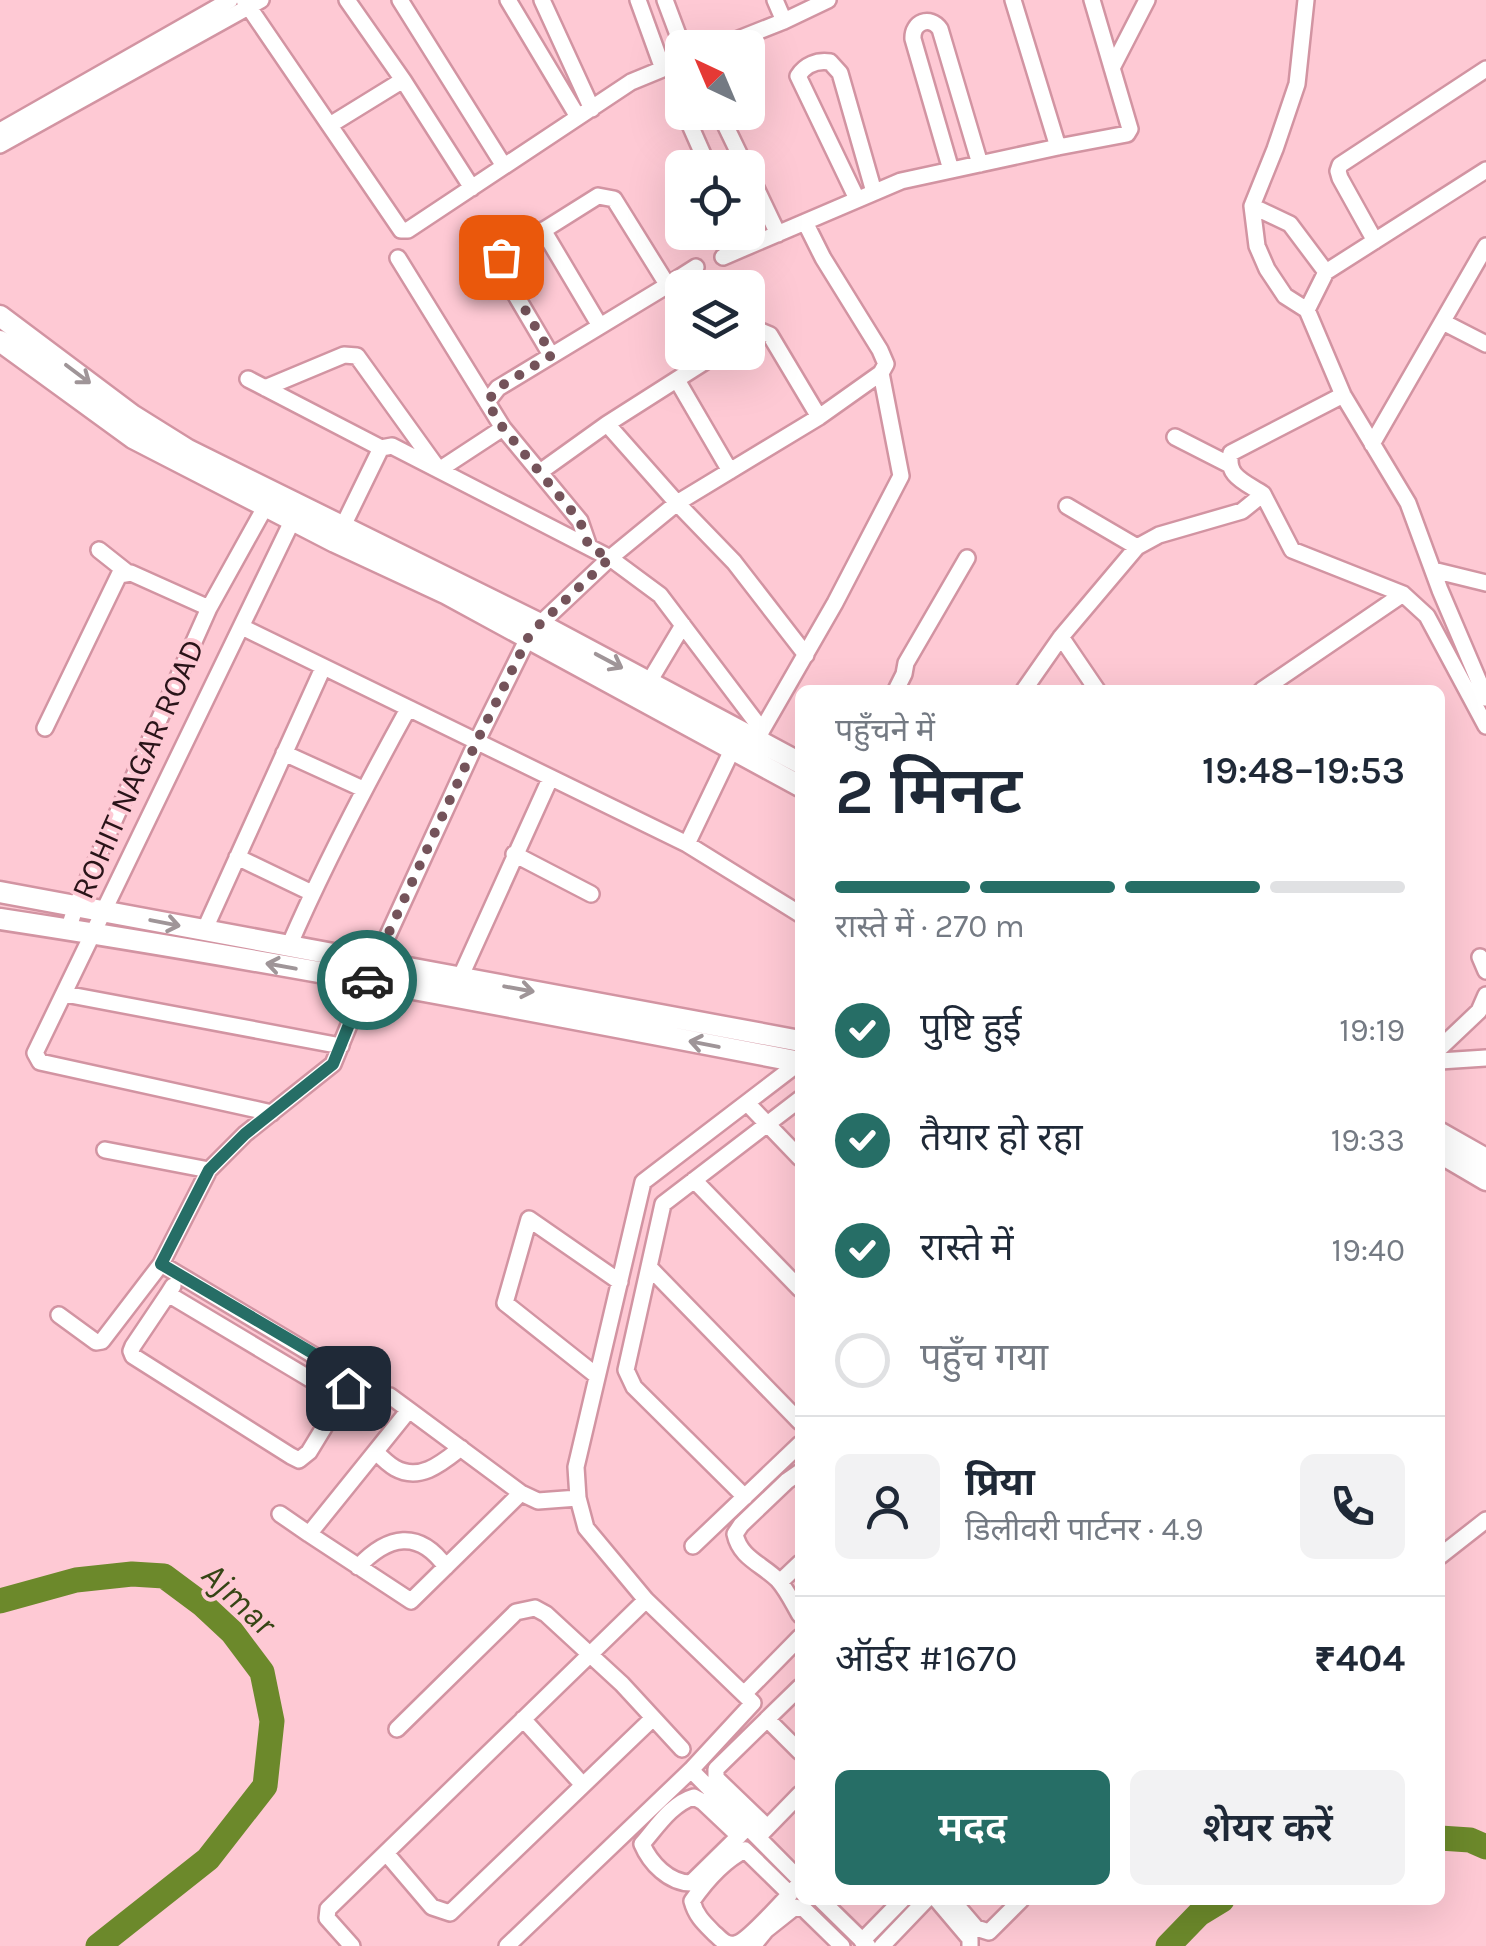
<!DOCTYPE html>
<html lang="hi">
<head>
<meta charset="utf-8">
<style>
  :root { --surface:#fff; --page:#f2f2f3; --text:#1f2937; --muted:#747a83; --line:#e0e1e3; --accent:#266e66 }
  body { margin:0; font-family:Karla,"Noto Sans Devanagari",sans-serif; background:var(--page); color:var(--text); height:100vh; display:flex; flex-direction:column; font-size:38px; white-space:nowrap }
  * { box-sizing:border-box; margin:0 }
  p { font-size:32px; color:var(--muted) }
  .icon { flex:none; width:55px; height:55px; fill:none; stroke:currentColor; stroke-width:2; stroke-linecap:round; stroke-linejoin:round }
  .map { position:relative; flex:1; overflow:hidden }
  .panel { position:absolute; left:795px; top:685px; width:650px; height:1220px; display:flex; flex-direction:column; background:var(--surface); border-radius:15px; box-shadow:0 10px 40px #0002 }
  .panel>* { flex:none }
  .needle { width:65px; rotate:316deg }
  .fabs { position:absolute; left:665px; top:30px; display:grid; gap:20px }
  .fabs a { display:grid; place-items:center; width:100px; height:100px; border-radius:15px; background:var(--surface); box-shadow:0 10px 40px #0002; font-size:50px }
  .pin { position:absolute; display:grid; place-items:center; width:85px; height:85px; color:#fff; margin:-42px; border-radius:20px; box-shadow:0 5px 15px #0006 }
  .courier { position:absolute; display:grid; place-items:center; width:100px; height:100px; margin:-50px; border:8px solid #266e66; border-radius:50%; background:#fff; color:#222; box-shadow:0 2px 12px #0007 }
  .headline em { font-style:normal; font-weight:600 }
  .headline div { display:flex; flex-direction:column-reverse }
  .headline { display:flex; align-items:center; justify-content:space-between; height:170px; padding:0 40px }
  h1 { font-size:65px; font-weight:600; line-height:75px }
  .bar { display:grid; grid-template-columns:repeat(4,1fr); gap:15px 10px; align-content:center; height:120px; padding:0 40px }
  .bar i { height:12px; border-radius:8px; background:var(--line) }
  .bar .selected { background:var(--accent) }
  .bar p { grid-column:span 4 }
  .line { display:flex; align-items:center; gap:25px; padding:0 40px; border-top:2px solid var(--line) }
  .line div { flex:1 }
  .round { display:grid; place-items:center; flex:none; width:105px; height:105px; border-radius:15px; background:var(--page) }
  ol { padding:0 40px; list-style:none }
  li { display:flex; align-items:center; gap:30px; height:110px }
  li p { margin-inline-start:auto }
  li .icon { padding:10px; border-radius:50%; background:var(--accent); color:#fff; stroke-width:4 }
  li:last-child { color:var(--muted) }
  li i { width:55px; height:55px; border:5px solid var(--line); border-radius:50% }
  .action { display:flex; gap:20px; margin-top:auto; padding:20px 40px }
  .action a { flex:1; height:115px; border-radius:15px; background:var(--accent); color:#fff; font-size:40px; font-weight:600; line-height:115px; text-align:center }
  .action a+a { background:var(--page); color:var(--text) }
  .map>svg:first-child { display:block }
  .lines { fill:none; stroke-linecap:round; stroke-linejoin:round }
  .river { stroke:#6c892b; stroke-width:25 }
  .street-casing { stroke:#d294a2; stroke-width:20 }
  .secondary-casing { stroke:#d294a2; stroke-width:25 }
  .street { stroke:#fff; stroke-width:15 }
  .secondary { stroke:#fff; stroke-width:20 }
  .oneway { stroke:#9f9598 }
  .done { stroke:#74535a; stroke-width:10; stroke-dasharray:0 18 }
  .route { stroke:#266e66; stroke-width:12 }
  .labels { text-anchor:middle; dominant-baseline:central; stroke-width:8; stroke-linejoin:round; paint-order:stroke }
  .street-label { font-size:32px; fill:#2a1419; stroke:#fec9d4 }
  .water-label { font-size:35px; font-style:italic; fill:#364515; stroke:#fec9d4 }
</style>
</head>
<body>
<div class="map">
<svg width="1486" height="1946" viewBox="0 0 1486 1946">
  <rect width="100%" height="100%" fill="#fec9d4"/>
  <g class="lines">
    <path class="river" d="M0,1601L76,1580L132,1574L164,1576L203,1605L232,1632L262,1672L272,1721L265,1786L208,1859L98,1946
      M1440,1838L1470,1840L1486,1847
      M1168,1946L1199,1914L1222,1900"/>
    <g class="street-casing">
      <path id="street" d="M244,0L401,230H408L631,82L682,61
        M347,0L403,80L472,188
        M400,0L504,166
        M508,0L578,117
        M542,0L592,109
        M638,0L663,69
        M665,0L683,48
        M775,0L784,21
        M1013,0L1058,147
        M716,48L784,21L828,0
        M1112,68L1147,0
        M700,112L690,125L709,168
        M719,112L746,168
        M330,125L403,80
        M0,131L230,0
        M0,145L261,0
        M951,170L913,39C912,22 930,15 940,29L980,164
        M748,171L778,234
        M857,199L798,76C805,65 817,60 830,62L840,73L874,192
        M1252,206L1275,149L1297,84L1306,0
        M543,230L600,326
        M1375,241L1340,178L1338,171L1340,165L1486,69
        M723,257L901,181L1058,147L1127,134L1130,129L1092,0
        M398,258L503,428L580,521L589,547
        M1326,272L1486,170
        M663,288L696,267
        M1307,310L1326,272L1290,224L1252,206L1257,246L1267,269L1285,296L1307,310L1343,395L1408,503L1440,590L1486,698
        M1443,322L1486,344
        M748,335L756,329L770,335L819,417
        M248,379L381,448L392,446L610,558L660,595L762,730L758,740
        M677,380L730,471
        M265,388L344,355L357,356L439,470L503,428
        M487,402L498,388L663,288L665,281L614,199L598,196L501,257L498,265L551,355
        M607,424L677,503L734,562L806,655
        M1175,437L1228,464
        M1372,444L1486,246
        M540,472L607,424L720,352
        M1263,494L1292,550L1403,594L1427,616L1486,726
        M1067,506L1137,547
        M343,526L381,448
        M99,550L128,573
        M1433,570L1486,583
        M242,627L687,844L800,914
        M1061,637L1097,690
        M649,682L683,625
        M896,690L904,674L906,663L967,558
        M1024,690L1061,637L1137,547L1159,535L1242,511L1263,494C1245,482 1225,476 1231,453L1343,395
        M1262,690L1403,594
        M45,728L119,575L131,573L209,608
        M762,730L835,603L901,476L881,373L886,364L880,350L823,258L805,222
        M284,753L363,789
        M687,844L733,748
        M514,854L591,894
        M237,857L312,893
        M68,930L76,906L209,608L269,500
        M204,931L323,668
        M289,946C324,865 365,787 408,709
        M1480,957L1486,971
        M460,978L550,779
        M65,994L341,1046
        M1440,1048L1479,1011L1486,995
        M1440,1061L1486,1058
        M747,1103L800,1158
        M272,1113L40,1062L35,1053L296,513
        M105,1150L209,1170
        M694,1180L800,1289
        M161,1264L350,1377L348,1388L309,1452L299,1460L291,1456L133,1356L131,1351L133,1346L168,1294
        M649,1267L800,1422
        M173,1286L168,1294L342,1398
        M59,1315L96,1342L102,1341L161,1264L209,1170L245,1134L333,1064L367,981L476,743L528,638L540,624L610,558L677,503L819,417L881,373
        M597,1376L505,1303L529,1219L620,1282
        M390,1396L409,1410
        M376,1452C381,1457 388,1464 395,1468C420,1482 442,1463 461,1448
        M800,1472L787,1481L741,1525L735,1534C740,1558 762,1564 778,1580C787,1590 793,1603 800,1615
        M521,1493L409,1410L309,1534L411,1601L521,1493L538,1501L578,1498
        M745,1497L634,1387L626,1370L663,1204L800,1099
        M280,1514L309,1534
        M693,1546L800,1444
        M1440,1556L1486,1520
        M358,1567C388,1535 419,1529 446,1567
        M780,1582L800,1563
        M744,1694L800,1637
        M523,1719L583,1785
        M767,1719L800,1752
        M397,1729L516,1612L535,1608L546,1614L622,1684L682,1749
        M691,1770L800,1880
        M767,1827L716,1778V1769L800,1687
        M763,1832L800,1794
        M739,1836L703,1802L694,1797C672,1803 656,1828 642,1844C650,1863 669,1883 691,1883L747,1828
        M386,1853L432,1907L450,1913L652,1719
        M790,1894L745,1850C723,1861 706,1881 692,1901C696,1916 704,1923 715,1934C721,1939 726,1946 735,1944C748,1942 789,1894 800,1883
        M821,1900L868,1946
        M937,1900L970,1939V1946
        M952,1900L976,1928L989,1932L1021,1900
        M862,1941L902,1900
        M352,1946L327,1918L328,1909L646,1600
        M507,1946L691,1770L753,1703L646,1600L586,1528L578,1498L576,1467L643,1182L800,1062
        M753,1946L766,1930L795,1907L804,1909L842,1946
        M882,1946L926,1900"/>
    </g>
    <g class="secondary-casing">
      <path id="secondary" d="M0,316L132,415L188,450L540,624L800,763
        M0,341L133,438L335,542L447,594L800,786
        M0,892L800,1041
        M0,919C268,960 534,1011 800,1062
        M1440,1133L1486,1159
        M1440,1153L1486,1180"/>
    </g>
    <use href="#street" class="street"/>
    <use href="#secondary" class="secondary"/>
  </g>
  <defs><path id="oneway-shaft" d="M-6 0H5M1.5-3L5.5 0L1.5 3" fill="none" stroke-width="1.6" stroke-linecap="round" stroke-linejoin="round" transform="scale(2.5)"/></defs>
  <g class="oneway">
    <use href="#oneway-shaft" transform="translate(78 374) rotate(37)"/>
    <use href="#oneway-shaft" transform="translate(609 661) rotate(28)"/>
    <use href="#oneway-shaft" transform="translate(165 923) rotate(11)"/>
    <use href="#oneway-shaft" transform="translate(281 966) rotate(-170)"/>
    <use href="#oneway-shaft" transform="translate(519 989) rotate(10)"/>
    <use href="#oneway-shaft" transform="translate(704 1044) rotate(-169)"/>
  </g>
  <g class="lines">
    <path class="done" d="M367,980L476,743L528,638L540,624L610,558L589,547L580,521L503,428L487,402L498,388L552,355L498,264L501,257"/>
    <path class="route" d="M348,1388L350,1377L338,1368L161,1264L209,1170L245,1134L333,1064L367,980"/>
  </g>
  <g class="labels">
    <g class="street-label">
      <text transform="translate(138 769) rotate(-66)">ROHIT NAGAR ROAD</text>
    </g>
    <g class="water-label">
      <text transform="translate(239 1599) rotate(44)">Ajmar</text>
    </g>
  </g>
</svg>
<div class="fabs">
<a><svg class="needle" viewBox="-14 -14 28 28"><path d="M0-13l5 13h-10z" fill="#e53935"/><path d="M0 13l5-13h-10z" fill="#747a83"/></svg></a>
<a><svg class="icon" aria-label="locate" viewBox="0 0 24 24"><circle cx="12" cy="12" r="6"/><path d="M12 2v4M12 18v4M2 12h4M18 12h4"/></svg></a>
<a><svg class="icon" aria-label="layers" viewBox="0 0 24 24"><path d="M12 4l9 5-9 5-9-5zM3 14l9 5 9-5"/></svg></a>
</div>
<div class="pin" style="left:501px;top:257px;background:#ea580c"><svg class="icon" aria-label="bag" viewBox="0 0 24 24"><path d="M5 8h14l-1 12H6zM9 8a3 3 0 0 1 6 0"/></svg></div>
<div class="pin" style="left:348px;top:1388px;background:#1f2937"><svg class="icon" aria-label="home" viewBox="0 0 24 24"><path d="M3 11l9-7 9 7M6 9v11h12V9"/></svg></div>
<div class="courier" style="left:367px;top:980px"><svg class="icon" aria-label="car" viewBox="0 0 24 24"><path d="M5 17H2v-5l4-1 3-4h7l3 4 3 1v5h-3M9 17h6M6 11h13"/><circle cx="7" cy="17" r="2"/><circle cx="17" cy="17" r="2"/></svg></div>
<section class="panel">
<div class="headline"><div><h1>2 मिनट</h1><p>पहुँचने में</p></div><em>19:48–19:53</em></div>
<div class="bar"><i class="selected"></i><i class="selected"></i><i class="selected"></i><i></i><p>रास्ते में · 270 m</p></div>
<ol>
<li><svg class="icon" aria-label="check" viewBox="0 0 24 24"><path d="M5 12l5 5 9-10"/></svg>पुष्टि हुई<p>19:19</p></li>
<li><svg class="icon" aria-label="check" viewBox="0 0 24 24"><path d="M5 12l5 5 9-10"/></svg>तैयार हो रहा<p>19:33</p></li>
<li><svg class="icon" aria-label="check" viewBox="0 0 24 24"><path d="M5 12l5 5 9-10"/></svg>रास्ते में<p>19:40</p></li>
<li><i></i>पहुँच गया</li>
</ol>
<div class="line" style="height:180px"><a class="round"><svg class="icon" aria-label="person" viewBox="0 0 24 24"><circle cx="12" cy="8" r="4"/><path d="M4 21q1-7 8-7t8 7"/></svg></a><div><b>प्रिया</b><p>डिलीवरी पार्टनर · 4.9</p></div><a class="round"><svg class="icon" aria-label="phone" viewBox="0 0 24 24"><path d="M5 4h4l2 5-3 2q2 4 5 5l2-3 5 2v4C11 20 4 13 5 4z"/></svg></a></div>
<div class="line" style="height:130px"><div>ऑर्डर #1670</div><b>₹404</b></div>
<div class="action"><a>मदद</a><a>शेयर करें</a></div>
</section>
</div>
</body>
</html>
